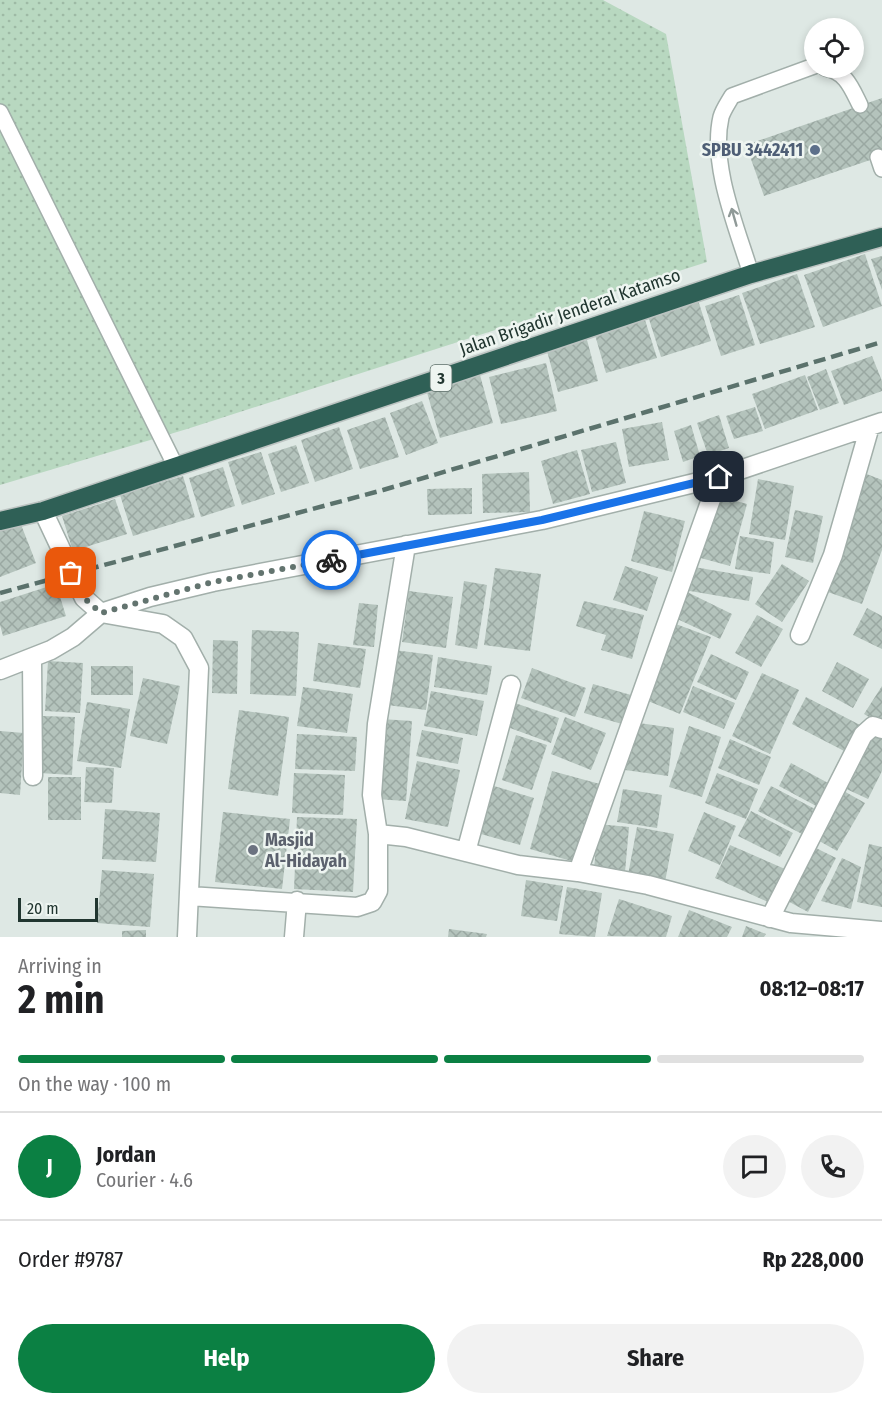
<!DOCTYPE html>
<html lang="en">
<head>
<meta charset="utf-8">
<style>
  :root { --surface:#fff; --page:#f2f2f2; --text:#202124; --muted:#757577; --line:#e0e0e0; --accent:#0b8043 }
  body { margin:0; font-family:"Fira Sans Condensed",sans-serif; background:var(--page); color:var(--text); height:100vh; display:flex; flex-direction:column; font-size:22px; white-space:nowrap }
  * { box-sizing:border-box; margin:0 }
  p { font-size:20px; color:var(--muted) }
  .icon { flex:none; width:33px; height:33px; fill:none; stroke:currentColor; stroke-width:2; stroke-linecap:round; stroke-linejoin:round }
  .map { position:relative; height:937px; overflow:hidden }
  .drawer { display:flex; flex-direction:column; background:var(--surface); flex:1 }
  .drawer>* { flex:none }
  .buttons { position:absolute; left:804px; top:18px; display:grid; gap:12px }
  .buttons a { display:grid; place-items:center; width:60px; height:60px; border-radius:50%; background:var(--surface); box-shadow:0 3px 9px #0003; font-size:30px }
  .scale { position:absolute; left:18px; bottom:15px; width:80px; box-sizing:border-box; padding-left:6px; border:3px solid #213630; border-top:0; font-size:16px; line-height:21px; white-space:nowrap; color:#213630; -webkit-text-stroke:4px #eef5f1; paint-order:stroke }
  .pin { position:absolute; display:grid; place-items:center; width:51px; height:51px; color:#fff; margin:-26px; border-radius:12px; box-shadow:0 3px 9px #0006 }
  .courier { position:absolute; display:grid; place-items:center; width:60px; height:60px; margin:-30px; border:4px solid #1a73e8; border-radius:50%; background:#fff; color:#222; box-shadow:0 2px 8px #0007 }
  .headline em { font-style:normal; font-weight:700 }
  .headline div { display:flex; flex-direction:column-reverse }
  .headline { display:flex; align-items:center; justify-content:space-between; height:102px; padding:0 18px }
  h1 { font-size:39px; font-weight:700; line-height:45px }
  .bar { display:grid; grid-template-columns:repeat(4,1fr); gap:9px 6px; align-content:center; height:72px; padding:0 18px }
  .bar i { height:8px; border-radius:4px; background:var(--line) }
  .bar .current { background:var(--accent) }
  .bar p { grid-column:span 4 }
  .line { display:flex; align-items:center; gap:15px; padding:0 18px; border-top:2px solid var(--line) }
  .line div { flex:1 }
  .round { display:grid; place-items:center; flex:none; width:63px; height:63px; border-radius:32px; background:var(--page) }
  .primary-button { display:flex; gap:12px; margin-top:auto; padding:12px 18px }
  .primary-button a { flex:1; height:69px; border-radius:36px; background:var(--accent); color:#fff; font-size:24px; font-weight:700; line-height:69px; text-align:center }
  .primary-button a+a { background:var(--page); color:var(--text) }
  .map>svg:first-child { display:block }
  .grass { fill:url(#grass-dots) }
  .building { fill:url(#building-cross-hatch) }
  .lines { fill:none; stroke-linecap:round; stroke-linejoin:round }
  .lane-casing { stroke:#a2afaa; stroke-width:18 }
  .street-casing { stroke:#a2afaa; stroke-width:21 }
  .highway-casing { stroke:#bcc3c1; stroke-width:21 }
  .lane { stroke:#fff; stroke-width:15 }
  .street { stroke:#fff; stroke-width:18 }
  .highway { stroke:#2f6056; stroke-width:18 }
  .rail { stroke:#5b726c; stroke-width:4.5; stroke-dasharray:12 6; stroke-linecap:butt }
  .oneway { stroke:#909a98 }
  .done { stroke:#63746f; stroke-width:6; stroke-dasharray:0 10.8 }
  .route { stroke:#1a73e8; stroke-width:8 }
  .service-dot { fill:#5c6f8a; stroke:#eef5f1; stroke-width:2 }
  .worship-dot { fill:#6b7280; stroke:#eef5f1; stroke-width:2 }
  .labels { text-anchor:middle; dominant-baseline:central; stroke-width:5; stroke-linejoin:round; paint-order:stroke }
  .shield { fill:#eef5f1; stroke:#5e6f6a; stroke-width:1.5 }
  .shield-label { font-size:16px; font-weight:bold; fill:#213630 }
  .service-label { font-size:18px; font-weight:bold; fill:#4e5e75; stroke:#eef5f1; text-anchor:end }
  .street-label { font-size:18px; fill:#213630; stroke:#eef5f1 }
  .worship-label { font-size:18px; font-weight:bold; fill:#5b616d; stroke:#eef5f1; text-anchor:start }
</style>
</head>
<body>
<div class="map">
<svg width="882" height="937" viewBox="0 0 882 937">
  <defs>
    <pattern id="grass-dots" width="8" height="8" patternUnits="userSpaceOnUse" patternTransform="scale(1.5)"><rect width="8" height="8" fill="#b8d8c0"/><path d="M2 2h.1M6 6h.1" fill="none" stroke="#9ebaa5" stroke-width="1.8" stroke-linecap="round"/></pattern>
    <pattern id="building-cross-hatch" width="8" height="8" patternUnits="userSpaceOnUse" patternTransform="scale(1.5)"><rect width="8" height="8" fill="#b4c3bc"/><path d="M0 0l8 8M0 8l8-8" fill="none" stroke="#9aa8a2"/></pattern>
  </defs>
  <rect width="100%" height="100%" fill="#dee8e4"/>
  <path class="grass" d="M0,0H603L666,34L707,262L187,429L0,485Z"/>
  <path class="building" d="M882,98V156L764,196L746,145Z
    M865,254L882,306L823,327L804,275Z
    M882,256V290L871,259Z
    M797,274L815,327L760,344L742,293Z
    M739,295L755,345L721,356L705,306Z
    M698,300L711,341L661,357L648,316Z
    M645,320L657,358L606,373L595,335Z
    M587,340L598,381L558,392L547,351Z
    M872,356L882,381V391L844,405L831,371Z
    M546,363L557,411L501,424L489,377Z
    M826,369L839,403L820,410L807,377Z
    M480,375L493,423L440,438L426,389Z
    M805,375L818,410L765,429L752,394Z
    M422,401L438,443L406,455L390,413Z
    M755,407L763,431L734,439L726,416Z
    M719,415L729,448L708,455L697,423Z
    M385,417L399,457L360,469L347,430Z
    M662,422L669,460L629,467L622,429Z
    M691,425L700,456L683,462L674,431Z
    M339,427L353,469L315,482L301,440Z
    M616,442L626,483L592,492L581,450Z
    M296,445L309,483L281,492L268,454Z
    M577,450L590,494L553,504L541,461Z
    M261,452L275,494L242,505L228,462Z
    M223,467L235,506L201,517L189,478Z
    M529,472L530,512L483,513L482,474Z
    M864,473L882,480V550L862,604L822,590Z
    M183,476L195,517L133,536L120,495Z
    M758,479L794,486L785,540L749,534Z
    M472,488V514L428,515L427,489Z
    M714,495L747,504L730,566L697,557Z
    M115,499L127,534L73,551L62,516Z
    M795,510L823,516L813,563L785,557Z
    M644,511L685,521L672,572L631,561Z
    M20,522L36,563L0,577V530Z
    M740,536L774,542L770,574L735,569Z
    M782,564L809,581L782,622L755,604Z
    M625,566L658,577L647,611L613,600Z
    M688,566L753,577L749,601L684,590Z
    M495,568L541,574L530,651L484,645Z
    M464,581L487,585L477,649L455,645Z
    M56,584L66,616L3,636L0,625V602Z
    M409,591L453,597L446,648L402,642Z
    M685,591L732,614L720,639L673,617Z
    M584,601L644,615L632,659L601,650L606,635L576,626Z
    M359,603L378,605L374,647L353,645Z
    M867,608L882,616V649L853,635Z
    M757,615L783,629L761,667L735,653Z
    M673,623L711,637L680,714L643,699Z
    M252,630L299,632L296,696L250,694Z
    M213,640L238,641L237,694L212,693Z
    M318,643L366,649L360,688L313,681Z
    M394,650L433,655L426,710L387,705Z
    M711,654L749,672L736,700L697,682Z
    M438,657L492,666L487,695L434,687Z
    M48,661L83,663L80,713L45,711Z
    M837,662L869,679L853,708L822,691Z
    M91,666H133V695H91Z
    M532,668L586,688L575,717L521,698Z
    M762,673L799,690L770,754L732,736Z
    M143,678L180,686L167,744L130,736Z
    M593,684L631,695L622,724L584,713Z
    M693,686L735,703L724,729L683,712Z
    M882,686V725L864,714Z
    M303,687L353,694L347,733L297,726Z
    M431,691L484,701L477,736L424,726Z
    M806,697L862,726L848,753L792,724Z
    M87,702L130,709L121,768L77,761Z
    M515,703L559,718L551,743L507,727Z
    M239,710L289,717L278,796L228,789Z
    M42,716L75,717L72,775L39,773Z
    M565,717L606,733L591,770L551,754Z
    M381,719L412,721L406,801L376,799Z
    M632,722L674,728L668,776L625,770Z
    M689,726L721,737L702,797L669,787Z
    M422,730L463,738L458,764L416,756Z
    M0,731L24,733L20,795L0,793Z
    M870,731L882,737V771L868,799L842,787Z
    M297,734L357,737L355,771L295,769Z
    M516,735L547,745L532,790L502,780Z
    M730,739L771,757L759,785L718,768Z
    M417,761L460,770L448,827L405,819Z
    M791,763L830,784L818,807L779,786Z
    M86,767L114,768L112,803L84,802Z
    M552,771L600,784L578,863L530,849Z
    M294,773L345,775L343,815L292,813Z
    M717,773L758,789L746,819L705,803Z
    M48,777H81V820H48Z
    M494,786L534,798L520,845L481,834Z
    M771,786L815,809L802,834L758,811Z
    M623,789L662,795L657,828L617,822Z
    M842,790L865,803L837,851L814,838Z
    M105,809L160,813L156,862L102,859Z
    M751,811L793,833L780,857L738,836Z
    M223,812L290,819L282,889L215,882Z
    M704,812L736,826L720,865L688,851Z
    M297,817L357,819L353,892L294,889Z
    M598,824L629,827L625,872L594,869Z
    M637,827L674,834L665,882L628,875Z
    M869,844L882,847V907L857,902Z
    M730,845L785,869L770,903L715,878Z
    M810,845L836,858L808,912L782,898Z
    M842,858L861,867L851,909L821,901Z
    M102,870L154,874L150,927L97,923Z
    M526,880L563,886L557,921L521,916Z
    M567,887L602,893L595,937L559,934Z
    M619,899L672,916L666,937L607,936Z
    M689,910L732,927L727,937H678Z
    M746,926L766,934L764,937H742Z
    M449,929L487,934L486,937H448Z
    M146,930V937H122V931Z"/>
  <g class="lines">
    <g class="lane-casing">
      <path id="lane" d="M825,68C846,72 851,87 860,105
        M0,112L176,467
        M878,157L882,169
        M751,274C737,228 710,165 721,117C723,110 728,103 732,96L814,66"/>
    </g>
    <g class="street-casing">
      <path id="street" d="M43,511L84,598L101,613L163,624L183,638L199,668L187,937
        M800,635L833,555L870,426
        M32,660L33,776
        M0,670L51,650L73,637L101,613L150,597L213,582L542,520L719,477L882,422
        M378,834L372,795L377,724L406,545
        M466,852L511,685
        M578,872L719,477
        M189,896L357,907L372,902L378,891V834L406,837L518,865L578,872L648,885L791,923L882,931
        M770,918L863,735L873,726L882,729
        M294,937L297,901"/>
    </g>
    <g class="highway-casing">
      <path id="highway" d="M0,521L43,511L751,274L882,237"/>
    </g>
    <use href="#lane" class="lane"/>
    <use href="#street" class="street"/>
    <use href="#highway" class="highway"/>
    <path class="rail" d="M0,593L383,490L882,342"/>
  </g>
  <defs><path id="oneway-shaft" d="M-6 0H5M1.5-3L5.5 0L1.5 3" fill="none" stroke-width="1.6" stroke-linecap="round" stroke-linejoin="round" transform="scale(1.5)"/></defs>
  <use class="oneway" href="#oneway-shaft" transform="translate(734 217) rotate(-106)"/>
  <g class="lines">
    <path class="done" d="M71,573L84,598L101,613L213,582L331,560"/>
    <path class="route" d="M331,560L542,520L719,477"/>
  </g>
  <circle class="service-dot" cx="815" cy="150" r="6"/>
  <circle class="worship-dot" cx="253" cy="850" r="6"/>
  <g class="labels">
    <rect class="shield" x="430.5" y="365" width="21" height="26" rx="4.5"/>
    <g class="shield-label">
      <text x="441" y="378">3</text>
    </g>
    <g class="service-label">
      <text x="803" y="150">SPBU 3442411</text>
    </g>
    <g class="street-label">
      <text transform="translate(570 312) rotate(-19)">Jalan Brigadir Jenderal Katamso</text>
    </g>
    <g class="worship-label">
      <text x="265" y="840">Masjid<tspan x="265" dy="21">Al-Hidayah</tspan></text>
    </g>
  </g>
</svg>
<div class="buttons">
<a><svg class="icon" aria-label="locate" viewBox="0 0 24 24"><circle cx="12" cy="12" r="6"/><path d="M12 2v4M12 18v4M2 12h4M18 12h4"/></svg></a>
</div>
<div class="scale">20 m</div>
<div class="pin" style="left:71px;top:573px;background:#ea580c"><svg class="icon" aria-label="bag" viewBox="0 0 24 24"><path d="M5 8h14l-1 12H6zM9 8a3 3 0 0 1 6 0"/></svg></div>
<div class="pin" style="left:719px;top:477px;background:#1f2937"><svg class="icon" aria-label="home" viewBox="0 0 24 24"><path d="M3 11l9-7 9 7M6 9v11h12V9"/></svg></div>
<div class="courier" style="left:331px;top:560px"><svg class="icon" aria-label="bike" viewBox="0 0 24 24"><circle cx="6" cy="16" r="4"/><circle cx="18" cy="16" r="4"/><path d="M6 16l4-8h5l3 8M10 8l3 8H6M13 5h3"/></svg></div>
</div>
<section class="drawer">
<div class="headline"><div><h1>2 min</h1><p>Arriving in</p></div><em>08:12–08:17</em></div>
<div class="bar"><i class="current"></i><i class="current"></i><i class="current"></i><i></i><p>On the way · 100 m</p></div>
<div class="line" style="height:108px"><b class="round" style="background:var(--accent);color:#fff">J</b><div><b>Jordan</b><p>Courier · 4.6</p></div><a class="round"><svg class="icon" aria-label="chat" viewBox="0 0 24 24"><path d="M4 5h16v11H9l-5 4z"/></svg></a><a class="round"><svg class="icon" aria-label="phone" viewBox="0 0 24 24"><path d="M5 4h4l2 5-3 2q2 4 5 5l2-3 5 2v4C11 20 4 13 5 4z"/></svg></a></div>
<div class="line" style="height:78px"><div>Order #9787</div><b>Rp 228,000</b></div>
<div class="primary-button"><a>Help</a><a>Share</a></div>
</section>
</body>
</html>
